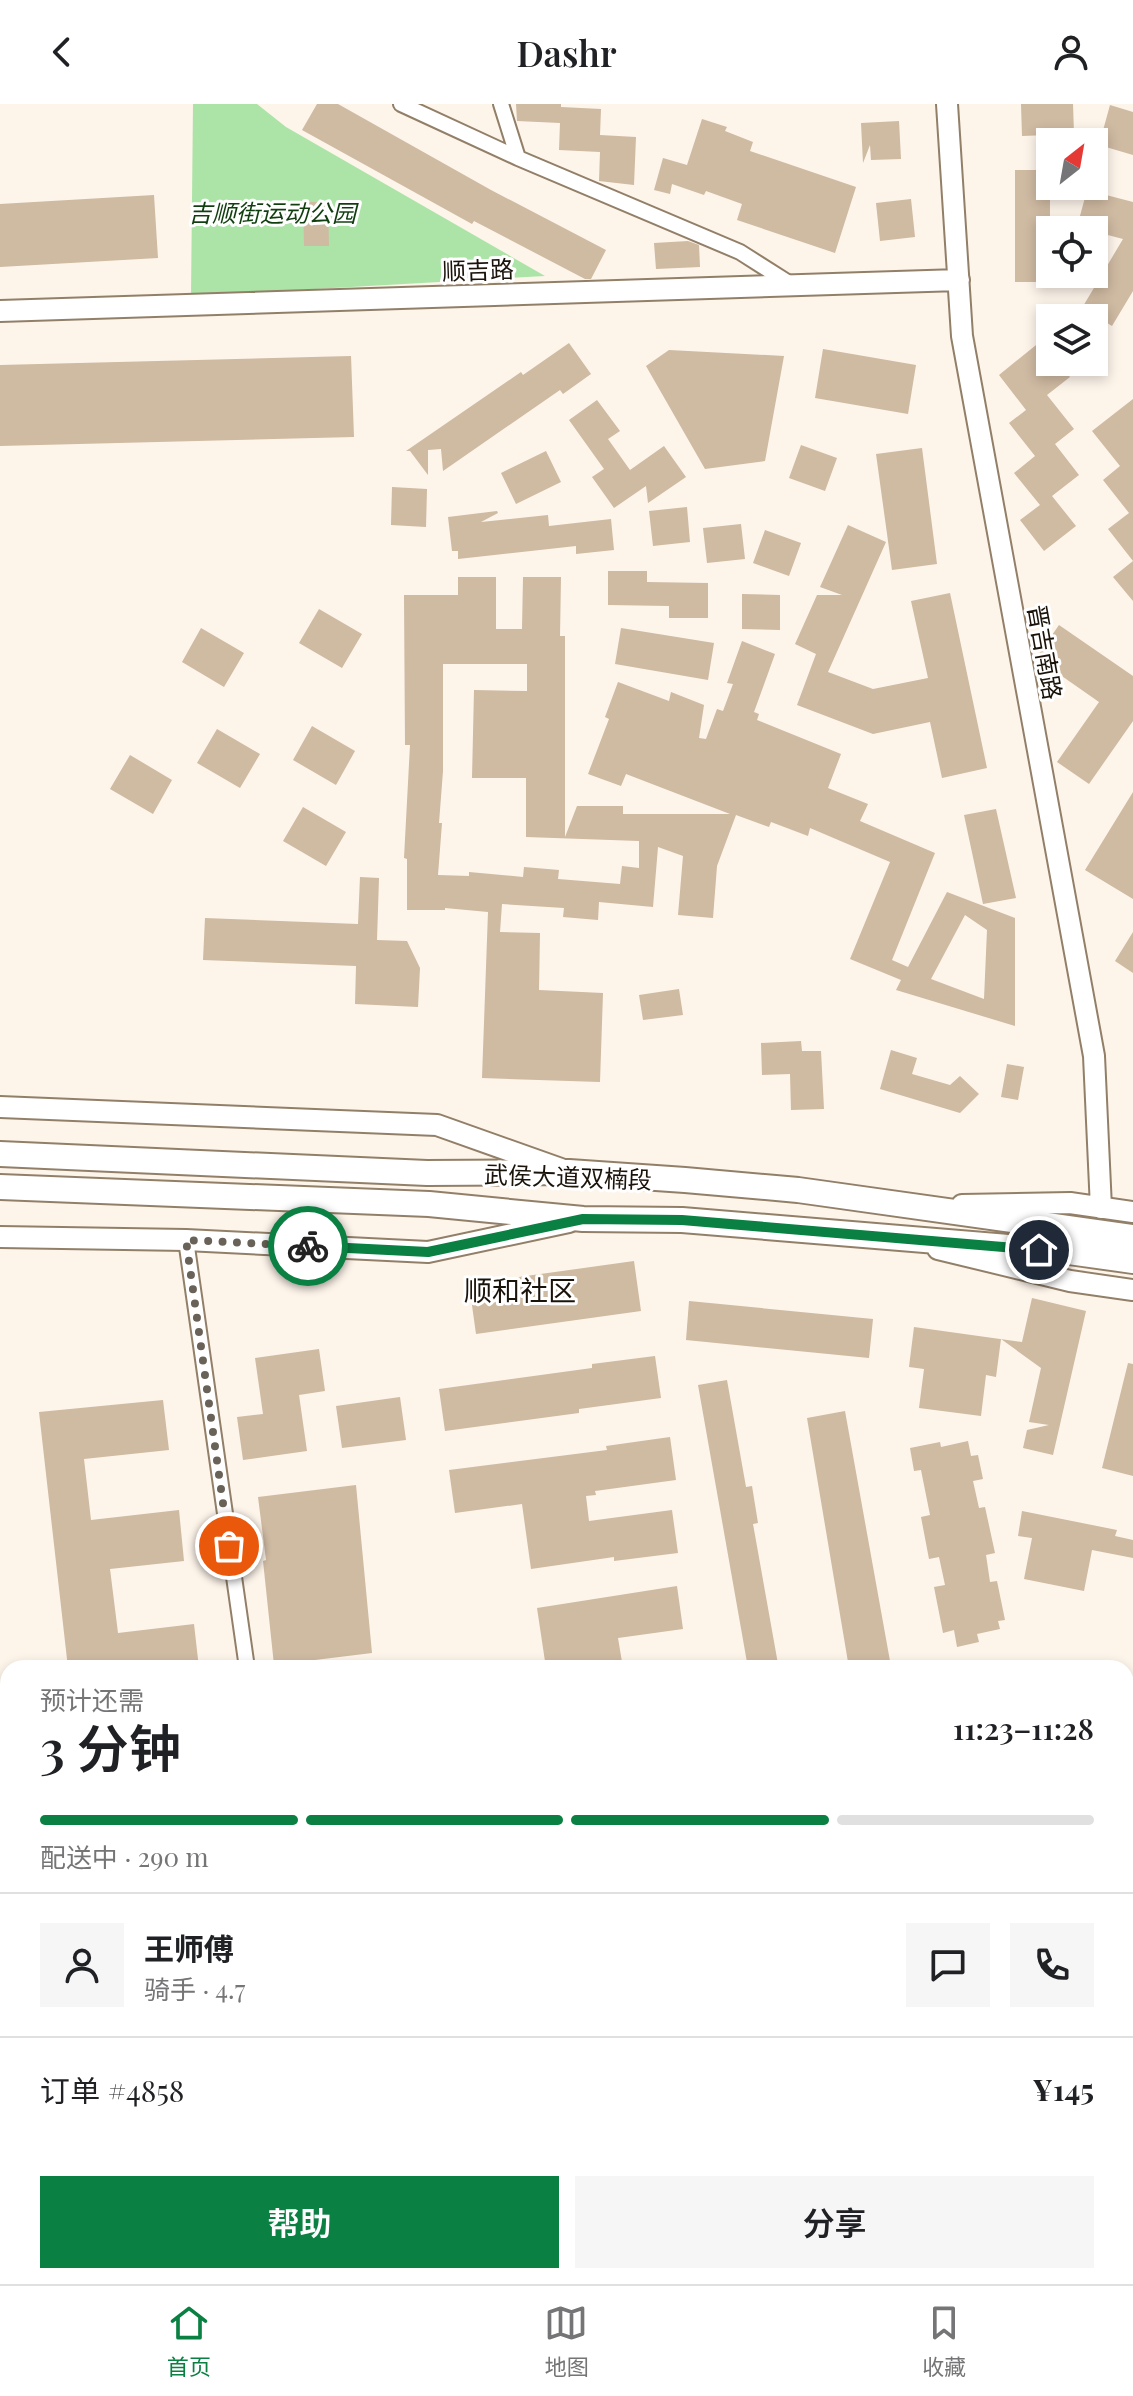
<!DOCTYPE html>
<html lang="zh">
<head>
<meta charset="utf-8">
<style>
  :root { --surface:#fff; --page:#f6f6f6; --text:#202124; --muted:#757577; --line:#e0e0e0; --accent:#0b8043 }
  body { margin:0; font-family:"Playfair Display","Noto Sans SC",serif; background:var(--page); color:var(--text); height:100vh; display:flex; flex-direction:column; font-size:30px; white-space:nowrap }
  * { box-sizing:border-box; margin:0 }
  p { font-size:26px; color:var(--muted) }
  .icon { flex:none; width:44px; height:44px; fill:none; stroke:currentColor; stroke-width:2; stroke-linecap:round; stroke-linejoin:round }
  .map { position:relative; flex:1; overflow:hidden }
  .panel { position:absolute; left:0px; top:1556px; width:1134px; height:624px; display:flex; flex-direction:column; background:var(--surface); border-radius:24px 24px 0 0; box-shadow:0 4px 12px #0003 }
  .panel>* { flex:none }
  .needle { width:52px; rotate:31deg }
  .tools { position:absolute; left:1036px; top:24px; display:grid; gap:16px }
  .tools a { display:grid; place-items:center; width:72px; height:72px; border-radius:0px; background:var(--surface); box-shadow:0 4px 12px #0003; font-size:40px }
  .pin { position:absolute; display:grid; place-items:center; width:68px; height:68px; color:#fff; margin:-34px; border:4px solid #fff; border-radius:50%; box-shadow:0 2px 8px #0007 }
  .courier { position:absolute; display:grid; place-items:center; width:80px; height:80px; margin:-40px; border:6px solid #0b8043; border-radius:50%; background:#fff; color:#222; box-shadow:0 2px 10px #0007 }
  .headline em { font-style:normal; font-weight:600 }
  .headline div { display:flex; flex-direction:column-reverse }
  .headline { display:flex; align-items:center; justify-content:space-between; height:136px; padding:0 40px }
  h1 { font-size:52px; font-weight:600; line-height:60px }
  .bar { display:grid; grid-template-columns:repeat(4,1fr); gap:12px 8px; align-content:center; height:96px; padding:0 40px }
  .bar i { height:10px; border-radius:6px; background:var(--line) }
  .bar .current { background:var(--accent) }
  .bar p { grid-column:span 4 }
  .line { display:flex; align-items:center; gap:20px; padding:0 40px; border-top:2px solid var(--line) }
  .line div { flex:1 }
  .round { display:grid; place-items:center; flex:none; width:84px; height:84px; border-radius:0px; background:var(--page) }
  .cta { display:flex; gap:16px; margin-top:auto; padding:16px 40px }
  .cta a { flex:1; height:92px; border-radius:0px; background:var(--accent); color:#fff; font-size:32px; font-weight:600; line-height:92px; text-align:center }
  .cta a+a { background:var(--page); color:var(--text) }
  header { display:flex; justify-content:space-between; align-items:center; height:104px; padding:0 40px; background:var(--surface); font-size:36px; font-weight:600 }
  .dock { display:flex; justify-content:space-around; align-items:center; height:112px; border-top:2px solid var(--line); background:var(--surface); font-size:22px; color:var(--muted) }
  .dock a { display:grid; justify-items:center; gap:4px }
  .dock .current { color:var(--accent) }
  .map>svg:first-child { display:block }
  .green { fill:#ace4a8 }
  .building { fill:#cfbaa2; fill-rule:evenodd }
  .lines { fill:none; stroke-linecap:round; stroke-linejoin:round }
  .street-casing { stroke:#927f68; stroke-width:18 }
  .secondary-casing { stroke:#927f68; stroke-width:24 }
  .primary-casing { stroke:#927f68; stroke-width:28 }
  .street { stroke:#fff; stroke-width:14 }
  .secondary { stroke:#fff; stroke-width:20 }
  .primary { stroke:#fff; stroke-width:24 }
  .done { stroke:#696258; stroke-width:8; stroke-dasharray:0 14.4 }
  .route { stroke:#0b8043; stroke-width:10 }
  .labels { text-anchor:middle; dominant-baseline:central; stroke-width:6; stroke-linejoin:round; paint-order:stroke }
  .park-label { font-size:24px; font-style:italic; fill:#103e0f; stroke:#fff }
  .street-label { font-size:24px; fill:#1a130a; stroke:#fff }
  .quarter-label { font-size:28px; fill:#1a130a; stroke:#fff }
</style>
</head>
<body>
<header><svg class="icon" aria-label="back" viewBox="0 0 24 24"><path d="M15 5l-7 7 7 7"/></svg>Dashr<svg class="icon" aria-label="person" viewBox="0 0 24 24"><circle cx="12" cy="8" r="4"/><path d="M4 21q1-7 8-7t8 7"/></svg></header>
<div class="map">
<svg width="1133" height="2180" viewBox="0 0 1133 2180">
  <rect width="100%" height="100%" fill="#fdf4ea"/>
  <path class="green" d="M193,0H257L286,23L545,172L191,192Z"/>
  <path class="building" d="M317,0H338L491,86L606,146L591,175H585L474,117L472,120L302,26Z
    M516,0H561V3L601,5L600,31L636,33L634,81L599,77L600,48L559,46L560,19L517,17Z
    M1021,0H1073L1074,30L1022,32Z
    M1110,1L1133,8V51L1099,41Z
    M702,15L727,23L725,27L753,38L750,47L856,83L835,149L737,116L742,100L706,87L704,91L672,80L670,90L654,86L663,54L687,61Z
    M899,17L901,55L871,56L870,41L863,59L861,19Z
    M1015,66H1050V178H1015Z
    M1087,86L1133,98V187L1112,222L1082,204L1123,135L1077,123Z
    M154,91L158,154L0,163V100Z
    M911,95L915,133L880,137L876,99Z
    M303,98H328L329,142H304Z
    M688,137L699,141L700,163L656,165L654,139Z
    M1041,237L1050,248V258H1058L1070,273L1047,291L1074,325L1055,340L1079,371L1052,392L1076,422L1044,447L1020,416L1040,401L1014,369L1035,352L1009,319L1026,306L999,271Z
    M569,239L591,270L563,290L560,286L443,367L441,345L428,346V371L410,347H406L521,268L523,271Z
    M823,245L916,261L908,310L815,294Z
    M669,246L784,252L765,357L705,365L646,262Z
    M351,252L354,333L0,342V261Z
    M1133,295V457L1108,425L1129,409L1103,376L1120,362L1092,327Z
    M597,296L620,327L608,335L630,366L664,342L686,373L648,399L646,382L614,404L592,373L604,365L569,316Z
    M801,341L837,354L825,387L789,374Z
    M922,344L937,460L892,466L876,350Z
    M546,347L561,378L516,400L501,369Z
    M392,383L427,385L426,423L391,421Z
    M687,403L690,438L653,442L649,407Z
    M497,407L498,409L481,418L548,411L549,422L611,415L614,446L576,450V442L458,455V447H452L448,413Z
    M741,420L745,455L707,459L703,424Z
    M848,421L886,438L828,568L873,585L928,574L911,497L950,489L987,664L942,674L930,618L873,630L797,601L816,550L795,540L817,491H842L820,483Z
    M765,426L801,439L789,472L753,459Z
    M1133,457V497L1113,473Z
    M608,467H647V478L708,479V514H669V502L608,501Z
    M458,473H496V525H522L523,473H561L560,532H565V733L577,702H623V710H730L626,670L621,682L588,670L609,615L605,613L618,578L669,597L671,588L704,601L699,634L706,635L717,605L723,607L733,580L727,579L742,537L775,550L754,608L759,610L757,616L841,650L828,684L868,700L860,717L935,749L892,856L908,863L947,788L1015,814V922L896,886L901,876L850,855L890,758L810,724L808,732L771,718L769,723L736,711L717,762L713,814L678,811L683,752L658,743L653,803L599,798L598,816L563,813L564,804L502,800L500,828L540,829L539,886L603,889L600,978L482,974L488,808L445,804V806H407V755L404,754L410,641H405L404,491H458ZM443,560H527V587L474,586L472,674H526V733L639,737V764L622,762L620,780L558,775L559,766L524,763L523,773L469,768V772L438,771L442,719H439L443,667ZM965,811L987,826L984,895L931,875Z
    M742,490L780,491V526L742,525Z
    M319,505L362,530L342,564L299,539Z
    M1059,521L1133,572V617L1089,680L1057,658L1099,598L1036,554Z
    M201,524L244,549L224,583L182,558Z
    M621,524L714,539L708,576L615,560Z
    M312,622L355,647L336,681L293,656Z
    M217,625L260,650L240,684L197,659Z
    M130,651L172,676L153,710L110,685Z
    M1133,688V795L1085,766Z
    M303,703L346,728L326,762L283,737Z
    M996,705L1016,794L983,800L964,711Z
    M360,773L379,774L377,836L407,837L420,864L418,903L355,900L356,862L203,856L205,814L358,820Z
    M1133,828V869L1115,857Z
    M679,885L683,911L643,916L639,891Z
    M801,937L802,947H821L824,1005L791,1006L790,970L762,971L761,939Z
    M891,946L917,954L912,970L950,981L960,972L979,990L960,1009L880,985Z
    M1007,960L1024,963L1018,996L1001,993Z
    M634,1157L641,1207L476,1230L469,1180Z
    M1032,1194L1086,1207L1053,1351L1023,1344L1027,1326L1049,1321L1029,1318L1041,1264L1001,1235L996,1273L986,1271L981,1312L919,1304L924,1265L909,1263L914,1223L1022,1238Z
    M689,1197L873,1215L869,1254L686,1236Z
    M319,1245L325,1287L299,1291L307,1347L243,1356L237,1313L263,1310L255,1254Z
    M655,1252L661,1294L579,1305V1309L445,1327L439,1285L592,1264V1260Z
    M1128,1259L1133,1260V1372L1102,1364Z
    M727,1276L746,1383L752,1382L758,1419L753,1420L778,1560L757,1564H748L698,1281Z
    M400,1293L406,1336L342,1344L336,1302Z
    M163,1296L169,1346L84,1355L91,1416L179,1406L184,1457L110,1465L118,1529L194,1520L199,1564H68L39,1308Z
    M845,1307L890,1557L852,1564H849L807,1314Z
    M670,1333L676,1376L595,1387L596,1391L586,1392L589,1417L672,1406L678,1449L614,1457V1453L531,1465L522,1400L455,1409L449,1366L607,1346L606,1342Z
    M968,1337L971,1352L978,1351L983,1375L973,1377L979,1404L985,1403L995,1449L986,1451L990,1478L997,1477L1005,1516L998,1517L1000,1525L977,1530L979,1538L957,1543L954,1526L943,1529L934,1483L945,1481L939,1453L929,1455L921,1413L930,1411L921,1366L914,1367L910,1344L940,1338L941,1343Z
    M356,1381L372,1549L274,1561L263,1457L266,1456L258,1393Z
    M1022,1407L1117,1426L1115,1432L1133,1436V1454L1092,1446L1084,1487L1024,1475L1032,1434L1018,1432Z
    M677,1482L683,1525L618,1534L623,1564H546L537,1504Z"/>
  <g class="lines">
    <g class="street-casing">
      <path id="street" d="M401,0L518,54L740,148L792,181
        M501,0L518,54
        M186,1136L247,1564
        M1126,1648L1133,1649
        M856,2172V2180
        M1126,2172L1127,2180
        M317,2180L318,2172
        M632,2180L633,2172"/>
    </g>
    <g class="secondary-casing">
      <path id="secondary" d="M947,0L962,232L1094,952L1101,1104
        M0,207L959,176
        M0,1003L437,1021L561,1065
        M962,1101L1070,1099L1133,1108
        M0,1133L186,1136L428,1148L569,1118
        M938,1145L1070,1177L1133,1186
        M0,1623L8,1678
        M0,1760L8,1818
        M1126,2078H1133
        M62,2172L63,2180
        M83,2172L84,2180"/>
    </g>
    <g class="primary-casing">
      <path id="primary" d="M0,1050L427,1069L569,1068L685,1076L798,1086L1133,1133
        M0,1083L429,1100L583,1115L682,1116L1069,1148L1133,1157"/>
    </g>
    <use href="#street" class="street"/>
    <use href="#secondary" class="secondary"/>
    <use href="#primary" class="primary"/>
  </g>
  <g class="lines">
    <path class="done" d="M229,1442L186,1136L308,1142"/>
    <path class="route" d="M308,1142L428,1148L583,1115L682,1116L1039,1146"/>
  </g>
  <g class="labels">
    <g class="park-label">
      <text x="272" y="108">吉顺街运动公园</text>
    </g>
    <g class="street-label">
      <text transform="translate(478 165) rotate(-2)">顺吉路</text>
      <text transform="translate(1046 548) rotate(80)">晋吉南路</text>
      <text transform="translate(568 1072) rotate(2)">武侯大道双楠段</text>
    </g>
    <g class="quarter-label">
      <text x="520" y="1185">顺和社区</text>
    </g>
  </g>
</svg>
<div class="tools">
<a><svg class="needle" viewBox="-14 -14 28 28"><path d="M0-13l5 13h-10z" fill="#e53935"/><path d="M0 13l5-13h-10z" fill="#757577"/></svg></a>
<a><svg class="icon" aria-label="locate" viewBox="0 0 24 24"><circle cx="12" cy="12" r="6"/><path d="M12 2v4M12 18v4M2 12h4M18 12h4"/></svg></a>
<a><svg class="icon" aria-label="layers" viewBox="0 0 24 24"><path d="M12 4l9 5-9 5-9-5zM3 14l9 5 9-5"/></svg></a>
</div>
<div class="pin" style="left:229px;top:1442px;background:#ea580c"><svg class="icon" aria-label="bag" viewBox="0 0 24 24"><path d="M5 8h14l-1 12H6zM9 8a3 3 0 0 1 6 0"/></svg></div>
<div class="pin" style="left:1039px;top:1146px;background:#1f2937"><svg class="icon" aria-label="home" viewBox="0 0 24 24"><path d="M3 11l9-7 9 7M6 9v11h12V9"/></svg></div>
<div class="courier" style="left:308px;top:1142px"><svg class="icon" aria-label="bike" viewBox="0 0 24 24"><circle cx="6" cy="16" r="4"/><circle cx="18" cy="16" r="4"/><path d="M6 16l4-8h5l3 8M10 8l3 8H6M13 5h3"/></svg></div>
<section class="panel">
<div class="headline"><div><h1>3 分钟</h1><p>预计还需</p></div><em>11:23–11:28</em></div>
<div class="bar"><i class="current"></i><i class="current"></i><i class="current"></i><i></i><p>配送中 · 290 m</p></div>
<div class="line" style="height:144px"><a class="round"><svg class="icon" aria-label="person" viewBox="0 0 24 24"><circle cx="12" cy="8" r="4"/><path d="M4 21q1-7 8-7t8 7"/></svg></a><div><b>王师傅</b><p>骑手 · 4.7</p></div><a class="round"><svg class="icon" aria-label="chat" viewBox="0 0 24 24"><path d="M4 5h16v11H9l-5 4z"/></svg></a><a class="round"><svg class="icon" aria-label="phone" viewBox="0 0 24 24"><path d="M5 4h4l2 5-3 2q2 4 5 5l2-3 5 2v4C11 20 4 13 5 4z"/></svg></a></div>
<div class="line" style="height:104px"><div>订单 #4858</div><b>¥145</b></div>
<div class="cta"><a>帮助</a><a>分享</a></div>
</section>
</div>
<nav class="dock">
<a class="current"><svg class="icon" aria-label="home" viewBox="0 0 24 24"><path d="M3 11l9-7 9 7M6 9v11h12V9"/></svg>首页</a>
<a><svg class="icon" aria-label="map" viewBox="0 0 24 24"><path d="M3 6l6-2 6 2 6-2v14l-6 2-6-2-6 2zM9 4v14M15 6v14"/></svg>地图</a>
<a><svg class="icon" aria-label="saved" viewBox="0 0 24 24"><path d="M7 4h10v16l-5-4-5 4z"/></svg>收藏</a>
</nav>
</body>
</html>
